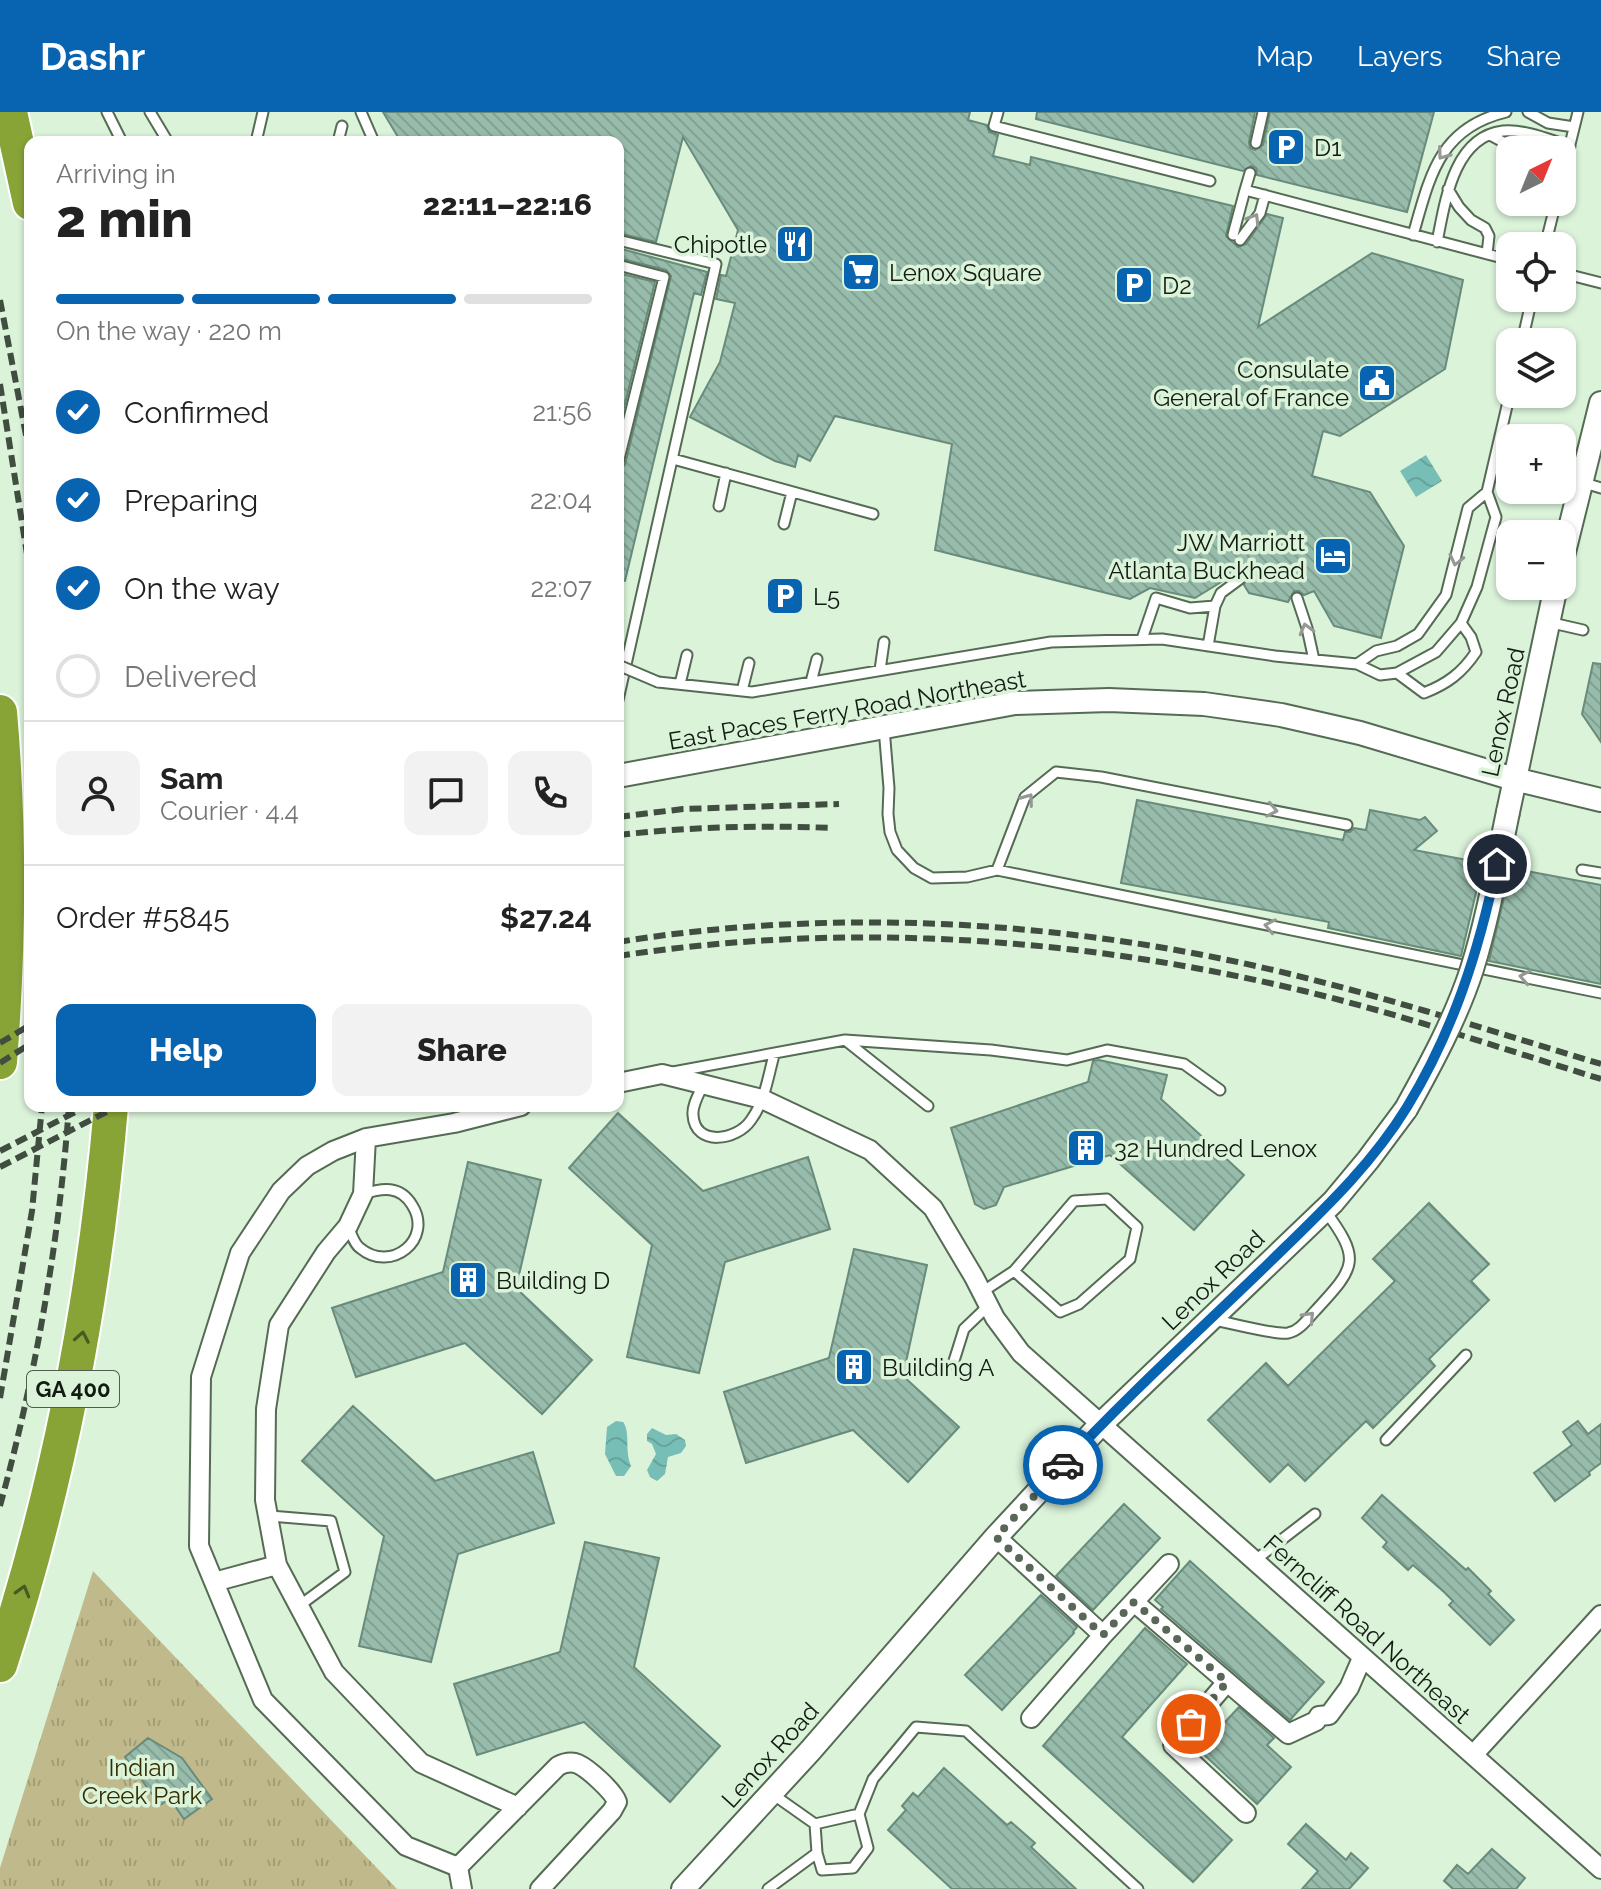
<!DOCTYPE html>
<html lang="en">
<head>
<meta charset="utf-8">
<style>
  :root { --surface:#fff; --page:#f2f2f2; --text:#222; --muted:#767676; --line:#e0e0e0; --accent:#0863b0 }
  body { margin:0; font-family:Raleway,sans-serif; background:var(--page); color:var(--text); height:100vh; display:flex; flex-direction:column; font-size:30px; white-space:nowrap }
  * { box-sizing:border-box; margin:0 }
  p { font-size:26px; color:var(--muted) }
  .icon { flex:none; width:44px; height:44px; fill:none; stroke:currentColor; stroke-width:2; stroke-linecap:round; stroke-linejoin:round }
  .map { position:relative; flex:1; overflow:hidden }
  .sheet { position:absolute; left:24px; top:24px; width:600px; height:976px; display:flex; flex-direction:column; background:var(--surface); border-radius:16px; box-shadow:0 2px 6px #0004 }
  .sheet>* { flex:none }
  .needle { width:52px; rotate:43deg }
  .buttons { position:absolute; left:1496px; top:24px; display:grid; gap:16px }
  .buttons a { display:grid; place-items:center; width:80px; height:80px; border-radius:16px; background:var(--surface); box-shadow:0 2px 6px #0004; font-size:40px }
  .pin { position:absolute; display:grid; place-items:center; width:68px; height:68px; color:#fff; margin:-34px; border:4px solid #fff; border-radius:50%; box-shadow:0 2px 8px #0007 }
  .courier { position:absolute; display:grid; place-items:center; width:80px; height:80px; margin:-40px; border:6px solid #0863b0; border-radius:50%; background:#fff; color:#222; box-shadow:0 2px 10px #0007 }
  .overview em { font-style:normal; font-weight:800 }
  .overview div { display:flex; flex-direction:column-reverse }
  .overview { display:flex; align-items:center; justify-content:space-between; height:136px; padding:0 32px }
  h1 { font-size:52px; font-weight:800; line-height:60px }
  .bar { display:grid; grid-template-columns:repeat(4,1fr); gap:12px 8px; align-content:center; height:96px; padding:0 32px }
  .bar i { height:10px; border-radius:6px; background:var(--line) }
  .bar .selected { background:var(--accent) }
  .bar p { grid-column:span 4 }
  .line { display:flex; align-items:center; gap:20px; padding:0 32px; border-top:2px solid var(--line) }
  .line div { flex:1 }
  .round { display:grid; place-items:center; flex:none; width:84px; height:84px; border-radius:16px; background:var(--page) }
  ol { padding:0 32px; list-style:none }
  li { display:flex; align-items:center; gap:24px; height:88px }
  li p { margin-inline-start:auto }
  li .icon { padding:8px; border-radius:50%; background:var(--accent); color:#fff; stroke-width:4 }
  li:last-child { color:var(--muted) }
  li i { width:44px; height:44px; border:4px solid var(--line); border-radius:50% }
  .primary-button { display:flex; gap:16px; margin-top:auto; padding:16px 32px }
  .primary-button a { flex:1; height:92px; border-radius:16px; background:var(--accent); color:#fff; font-size:32px; font-weight:800; line-height:92px; text-align:center }
  .primary-button a+a { background:var(--page); color:var(--text) }
  header { display:flex; align-items:center; gap:48px; box-sizing:border-box; height:112px; padding:0 40px; background:var(--accent); color:#fff }
  header strong { font-size:38px }
  nav { display:flex; gap:44px; margin-inline-start:auto; font-size:28px }
  .map>svg:first-child { display:block }
  .park { fill:url(#park-tufts) }
  .water { fill:url(#water-waves) }
  .building { fill:url(#building-back-hatch); stroke:#698b7c; stroke-width:2 }
  .lines { fill:none; stroke-linecap:round; stroke-linejoin:round }
  .service-casing { stroke:#556b54; stroke-width:13 }
  .minor-casing { stroke:#556b54; stroke-width:22 }
  .tertiary-casing { stroke:#556b54; stroke-width:26 }
  .motorway-casing { stroke:#fff; stroke-width:38 }
  .service { stroke:#fff; stroke-width:9 }
  .minor { stroke:#fff; stroke-width:18 }
  .tertiary { stroke:#fff; stroke-width:22 }
  .motorway { stroke:#88a437; stroke-width:34 }
  .rail { stroke:#404d40; stroke-width:6; stroke-dasharray:12 6; stroke-linecap:butt }
  .service-bridge-casing { stroke:#556b54; stroke-width:13; stroke-linecap:butt }
  .tertiary-bridge-casing { stroke:#556b54; stroke-width:26; stroke-linecap:butt }
  .service-bridge { stroke:#fff; stroke-width:9 }
  .tertiary-bridge { stroke:#fff; stroke-width:22 }
  .oneway { stroke:#959995 }
  .oneway2 { stroke:#485923 }
  .done { stroke:#596758; stroke-width:8; stroke-dasharray:0 14.4 }
  .route { stroke:#0863b0; stroke-width:10 }
  .labels { text-anchor:middle; dominant-baseline:central; stroke-width:7; stroke-linejoin:round; paint-order:stroke }
  .shield { fill:#daf3d9; stroke:#4f5c4e; stroke-width:2 }
  .shield-label { font-size:22px; font-weight:bold; fill:#131c13 }
  .poi-label { font-size:24px; fill:#131c13; stroke:#daf3d9; text-anchor:start }
  .street-label { font-size:24px; fill:#131c13; stroke:#daf3d9 }
  .park-label { font-size:24px; fill:#332c00; stroke:#daf3d9 }
</style>
</head>
<body>
<header>
<strong>Dashr</strong>
<nav><a>Map</a><a>Layers</a><a>Share</a></nav>
</header>
<div class="map">
<svg width="1601" height="1777" viewBox="0 0 1601 1777">
  <defs>
    <pattern id="park-tufts" width="24" height="20" patternUnits="userSpaceOnUse" patternTransform="scale(2)"><rect width="24" height="20" fill="#c0b98b"/><path d="M3 7l-1-3M5 7V3M7 7l1-3M15 17l-1-3M17 17v-4M19 17l1-3" fill="none" stroke="#a49e77"/></pattern>
    <pattern id="water-waves" width="16" height="10" patternUnits="userSpaceOnUse" patternTransform="scale(2)"><rect width="16" height="10" fill="#77beb7"/><path d="M0 5q4-4 8 0t8 0" fill="none" stroke="#66a39c"/></pattern>
    <pattern id="building-back-hatch" width="6" height="6" patternUnits="userSpaceOnUse" patternTransform="scale(2)"><rect width="6" height="6" fill="#98bcab"/><path d="M-1 5l2 2M0 0l6 6M5-1l2 2" fill="none" stroke="#82a192"/></pattern>
  </defs>
  <rect width="100%" height="100%" fill="#daf3d9"/>
  <path class="park" d="M93,1459L397,1777H0V1756Z"/>
  <path class="water" d="M1426,343L1442,369L1416,385L1400,359Z
    M616,1309L623,1310C631,1321 624,1337 631,1354L624,1364H616L605,1342L607,1315Z
    M652,1316L666,1323L676,1322L685,1328L686,1334L681,1341L668,1345L665,1362L657,1369L650,1365L647,1358L656,1342L652,1332L647,1329V1322Z"/>
  <path class="building" d="M383,0H970L968,8L987,13L989,20L998,23L993,44L1030,53L1031,45L1233,94L1226,124L1238,135L1246,132L1267,102L1283,106L1258,215L1372,141L1463,168L1445,257L1340,324L1323,319L1312,364L1370,380L1404,434L1381,526L1334,514L1314,479L1304,483L1299,479H1294L1288,490L1249,481L1244,473L1247,465L1242,460L1236,461L1195,486L1150,476L1130,487L935,438L952,332L835,304L810,349L798,343L795,355L775,349L690,305L720,250L735,191L716,187L721,163L726,164L738,118L683,25L656,130L618,121V30H401Z
    M1037,0H1255L1249,30L1250,36L1255,38L1263,33L1270,0H1434L1407,100L1257,63L1256,56L1251,54L1243,59L1036,7Z
    M618,136L707,160L701,183L694,181L625,469L618,468V358L625,353L671,164L666,158L618,146Z
    M618,161L655,170L618,320Z
    M1593,551L1601,552V630L1582,602Z
    M1137,688L1343,728L1345,720H1350L1354,716L1366,718L1370,698L1420,708L1425,705L1437,719L1414,738L1483,751L1461,844L1328,816L1329,810L1121,771Z
    M1511,756L1601,773V872L1489,849Z
    M1099,948L1167,963L1161,987L1244,1063L1194,1118L1110,1043L1004,1075L996,1093L984,1097L975,1092L951,1016L1088,970L1093,949Z
    M618,1001L703,1079L808,1045L830,1117L725,1150L699,1261L627,1245L652,1133L569,1056Z
    M468,1050L541,1068L516,1176L592,1248L542,1302L465,1231L356,1265L332,1196L443,1160Z
    M1429,1091L1489,1152L1471,1169L1489,1188L1429,1247L1435,1254L1373,1316L1366,1309L1305,1369L1288,1352L1270,1370L1208,1308L1266,1251L1288,1274L1395,1169L1373,1147Z
    M854,1137L927,1153L903,1264L959,1315L908,1370L853,1318L746,1351L724,1280L829,1246Z
    M353,1294L435,1369L533,1340L554,1411L458,1442L431,1550L359,1534L384,1424L302,1349Z
    M1578,1309L1588,1322L1601,1312V1351L1589,1360L1590,1363L1555,1389L1534,1361L1572,1333L1563,1320Z
    M1382,1383L1466,1458L1468,1456L1491,1479L1488,1482L1514,1508L1490,1533L1449,1493L1453,1489L1444,1480L1413,1453L1408,1458L1383,1435L1387,1430L1362,1406Z
    M1124,1392L1160,1426L1093,1498L1056,1464Z
    M585,1430L659,1446L634,1555L720,1634L670,1690L584,1610L477,1643L454,1572L560,1540Z
    M1190,1449L1324,1570L1290,1608L1161,1497L1163,1495L1155,1488Z
    M1041,1483L1077,1515L1073,1520L1074,1521L1002,1598L965,1563Z
    M1145,1516L1187,1552L1122,1625L1232,1728L1193,1770L1043,1634Z
    M1239,1595L1274,1626L1267,1633L1291,1655L1257,1692L1199,1638Z
    M148,1626L182,1646L212,1687L184,1707L170,1687L160,1693L125,1645Z
    M944,1656L1007,1713L1011,1710L1035,1731L1031,1735L1076,1777H952L888,1718L906,1698L902,1694L913,1681L918,1685Z
    M1306,1712L1346,1748L1351,1741L1368,1756L1349,1777H1302L1318,1759L1288,1732Z
    M1492,1737L1525,1766L1516,1777H1453L1444,1769L1457,1753L1468,1762Z"/>
  <g class="lines">
    <g class="service-casing">
      <path id="service" d="M107,0L122,30
        M150,0L168,30
        M361,0L374,30
        M998,0L994,14L1210,69
        M1528,0L1548,11L1574,15
        M1492,24L1518,38
        M256,30L263,0
        M338,30L342,14
        M1256,31L1263,0
        M1250,61L1245,78L1510,148
        M1562,65L1578,0
        M1448,77L1459,95L1471,108L1485,116L1489,124L1487,142
        M1233,123L1245,78
        M1413,123C1430,64 1439,16 1506,0
        M618,128L716,152L618,588
        M1240,128L1260,101L1265,83
        M1437,130C1445,91 1453,25 1503,19C1525,17 1550,28 1570,34
        M1545,134L1556,90
        M618,153L664,165L618,351
        M1562,161L1601,171
        M1522,230L1532,186
        M673,347L873,402
        M1581,370L1601,376
        M719,394L726,361
        M784,412L792,380
        M1297,486L1307,516L1314,548
        M1215,494L1221,481L1240,467
        M1548,510L1583,518
        M1142,527L1156,486L1190,496L1215,494L1208,534
        M1357,552L1376,539L1397,534L1418,522L1446,483L1468,396L1487,380
        M880,558L884,530
        M1397,561L1424,581C1447,572 1462,561 1476,540L1471,525L1461,511
        M658,570L752,580L1051,530L1162,527L1275,544L1357,552L1380,563L1397,561L1436,540L1461,511L1477,475L1496,405L1487,380L1510,281
        M811,570L817,547
        M680,572L687,543
        M742,579L749,551
        M884,616L889,676L888,702L890,720L897,738L914,756L932,766L967,765L997,758L1601,881
        M997,758L1025,685L1056,660L1101,665L1347,713
        M1582,758L1601,761
        M845,928L928,994
        M673,960L845,928L991,938L1067,948L1107,938L1184,952L1220,978
        M703,973C699,982 692,993 693,1003C695,1035 737,1029 751,1008C765,989 768,965 774,943
        M348,1114C351,1121 354,1132 360,1136C391,1162 434,1127 412,1093C400,1073 382,1076 363,1082
        M982,1180L1014,1159L1074,1089L1107,1087L1137,1115L1130,1147L1079,1192L1060,1200L1014,1159
        M1214,1208C1231,1211 1274,1223 1288,1221C1300,1219 1308,1206 1316,1198C1357,1154 1361,1147 1324,1097
        M953,1252L964,1217L988,1194
        M1386,1328L1466,1243
        M270,1404L331,1409L345,1460L299,1494
        M1254,1449L1315,1402
        M771,1681L815,1712L859,1702L873,1667L916,1615L966,1619L1138,1777
        M815,1712L817,1741L822,1758L853,1756L868,1736L859,1702
        M768,1777L817,1741"/>
    </g>
    <g class="minor-casing">
      <path id="minor" d="M618,971L662,962L762,987L870,1038L933,1096L974,1165L995,1206L1021,1241L1601,1757
        M366,1026L363,1082L348,1114L326,1140L279,1213L266,1297L265,1388L277,1453L334,1560L421,1651L518,1695
        M996,1425L1103,1523L1031,1606
        M214,1470L277,1453
        M1134,1490L1288,1622L1316,1609L1319,1604L1329,1603L1349,1576L1362,1546
        M1103,1523L1169,1452
        M1227,1570L1173,1633L1246,1701
        M1473,1643L1601,1503
        M458,1755L558,1654C564,1651 571,1649 578,1652C589,1657 614,1680 617,1690L612,1699L540,1777
        M462,1777L458,1755L406,1734L263,1588L199,1434L201,1265L240,1141L281,1079L307,1054L333,1039L366,1026L454,1011L521,994"/>
    </g>
    <g class="tertiary-casing">
      <path id="tertiary" d="M1562,448L1601,291
        M618,664L1015,591L1109,588L1204,592L1281,603L1360,621L1514,667L1601,688
        M1508,700L1556,474
        M683,1777L810,1639L996,1425L1100,1313L1333,1090L1368,1048L1406,997"/>
    </g>
    <g class="motorway-casing">
      <path id="motorway" d="M10,0L30,91
        M0,600C10,716 9,834 0,950
        M0,1553C59,1372 95,1184 111,994"/>
    </g>
    <use href="#service" class="service"/>
    <use href="#minor" class="minor"/>
    <use href="#tertiary" class="tertiary"/>
    <use href="#motorway" class="motorway"/>
    <path class="rail" d="M0,188L30,344
      M0,272L30,461
      M618,705L683,697L839,692
      M618,723C690,715 761,713 833,716
      M618,830C846,793 1087,810 1310,867C1408,892 1504,923 1601,952
      M618,844C847,809 1079,825 1304,879C1404,903 1503,937 1601,967
      M0,931L30,913
      M0,951L30,932
      M0,1039L87,994
      M0,1055L118,994
      M0,1286L32,1099L42,994
      M0,1394C36,1263 59,1130 69,994"/>
    <g class="service-bridge-casing">
      <path id="service-bridge" d="M618,553L658,570"/>
    </g>
    <g class="tertiary-bridge-casing">
      <path id="tertiary-bridge" d="M1406,997C1431,952 1456,906 1472,857C1488,806 1497,753 1508,700"/>
    </g>
    <use href="#service-bridge" class="service-bridge"/>
    <use href="#tertiary-bridge" class="tertiary-bridge"/>
  </g>
  <defs><path id="oneway-chevron" d="M-2-3.5L2.5 0L-2 3.5" fill="none" stroke-width="1.6" stroke-linecap="round" stroke-linejoin="round" transform="scale(2)"/></defs>
  <g class="oneway">
    <use href="#oneway-chevron" transform="translate(1443 42) rotate(126)"/>
    <use href="#oneway-chevron" transform="translate(1254 107) rotate(-59)"/>
    <use href="#oneway-chevron" transform="translate(1456 448) rotate(103)"/>
    <use href="#oneway-chevron" transform="translate(1306 517) rotate(-105)"/>
    <use href="#oneway-chevron" transform="translate(1028 687) rotate(-54)"/>
    <use href="#oneway-chevron" transform="translate(1272 698) rotate(11)"/>
    <use href="#oneway-chevron" transform="translate(1270 814) rotate(-169)"/>
    <use href="#oneway-chevron" transform="translate(1525 865) rotate(-169)"/>
    <use href="#oneway-chevron" transform="translate(1309 1205) rotate(-47)"/>
  </g>
  <g class="oneway2">
    <use href="#oneway-chevron" transform="translate(82 1225) rotate(-80)"/>
    <use href="#oneway-chevron" transform="translate(23 1479) rotate(-74)"/>
  </g>
  <g class="lines">
    <path class="done" d="M1063,1353L996,1425L1103,1523L1134,1490L1227,1570L1191,1612"/>
    <path class="route" d="M1063,1353C1129,1282 1201,1217 1271,1149C1320,1101 1371,1054 1407,995C1453,920 1479,839 1497,752"/>
  </g>
  <defs>
    <g id="parking-square" transform="scale(2)"><rect x="-9" y="-9" width="18" height="18" rx="4" fill="#0863b0" stroke="#daf3d9"/><path d="M-3.5-5.5H1a3.5 3.5 0 0 1 0 7H-1V5.5H-3.5ZM-1-3.4V-.6H.8a1.4 1.4 0 0 0 0-2.8Z" fill="#fff"/></g>
    <g id="restaurant-square" transform="scale(2)"><rect x="-9" y="-9" width="18" height="18" rx="4" fill="#0863b0" stroke="#daf3d9"/><path d="M-5-6h1v4h1v-4h1v4h1v-4h1v5L-1.5 .5V6h-2V.5L-5-1ZM5-6V6H3V1.5H1.5Q1.5-4 5-6Z" fill="#fff"/></g>
    <g id="supermarket-square" transform="scale(2)"><rect x="-9" y="-9" width="18" height="18" rx="4" fill="#0863b0" stroke="#daf3d9"/><path d="M-6-5.5h2.5l.6 2H6L4.5 2H-2.5L-4.4-4H-6ZM-1.5 3.2a1.3 1.3 0 1 0 .1 0ZM3 3.2a1.3 1.3 0 1 0 .1 0Z" fill="#fff"/></g>
    <g id="civic-square" transform="scale(2)"><rect x="-9" y="-9" width="18" height="18" rx="4" fill="#0863b0" stroke="#daf3d9"/><path d="M-.6-6.5H3V-4.5H.6V-3L4-1V1h2V6H-6V1h2V-1L-.6-3ZM-1.2 2.5V6h2.4V2.5Z" fill="#fff"/></g>
    <g id="hotel-square" transform="scale(2)"><rect x="-9" y="-9" width="18" height="18" rx="4" fill="#0863b0" stroke="#daf3d9"/><path d="M-6-4.5h1.5V1H6V5H4.5V3h-9V5H-6ZM-4 0a1.8 1.8 0 1 1 3.6 0ZM.5 0V-2.5h3Q6-2.5 6 0Z" fill="#fff"/></g>
    <g id="building-square" transform="scale(2)"><rect x="-9" y="-9" width="18" height="18" rx="4" fill="#0863b0" stroke="#daf3d9"/><path d="M-4-6H4V6H1V3H-1V6H-4ZM-2.5-4.3h1.7v1.8h-1.7ZM.8-4.3h1.7v1.8H.8ZM-2.5-1h1.7V.8h-1.7ZM.8-1h1.7V.8H.8Z" fill="#fff"/></g>
  </defs>
  <g fill-rule="evenodd">
    <use href="#parking-square" x="1286" y="35"/>
    <use href="#restaurant-square" x="795" y="132"/>
    <use href="#supermarket-square" x="861" y="160"/>
    <use href="#parking-square" x="1134" y="173"/>
    <use href="#civic-square" x="1377" y="271"/>
    <use href="#hotel-square" x="1333" y="444"/>
    <use href="#parking-square" x="785" y="484"/>
    <use href="#building-square" x="1086" y="1036"/>
    <use href="#building-square" x="468" y="1168"/>
    <use href="#building-square" x="854" y="1255"/>
  </g>
  <g class="labels">
    <rect class="shield" x="27" y="1259" width="92" height="36" rx="6"/>
    <g class="shield-label">
      <text x="73" y="1277">GA 400</text>
    </g>
    <g class="poi-label">
      <text x="1314" y="35">D1</text>
      <text x="767" y="132" text-anchor="end">Chipotle</text>
      <text x="889" y="160">Lenox Square</text>
      <text x="1162" y="173">D2</text>
      <text x="1349" y="257" text-anchor="end">Consulate<tspan x="1349" dy="28">General of France</tspan></text>
      <text x="1305" y="430" text-anchor="end">JW Marriott<tspan x="1305" dy="28">Atlanta Buckhead</tspan></text>
      <text x="813" y="484">L5</text>
      <text x="1114" y="1036">32 Hundred Lenox</text>
      <text x="496" y="1168">Building D</text>
      <text x="882" y="1255">Building A</text>
    </g>
    <g class="street-label">
      <text transform="translate(847 598) rotate(-10)">East Paces Ferry Road Northeast</text>
      <text transform="translate(1503 600) rotate(-78)">Lenox Road</text>
      <text transform="translate(1213 1168) rotate(-44)">Lenox Road</text>
      <text transform="translate(1367 1517) rotate(42)">Ferncliff Road Northeast</text>
      <text transform="translate(770 1643) rotate(-48)">Lenox Road</text>
    </g>
    <g class="park-label">
      <text x="142" y="1655">Indian<tspan x="142" dy="28">Creek Park</tspan></text>
    </g>
  </g>
</svg>
<div class="buttons">
<a><svg class="needle" viewBox="-14 -14 28 28"><path d="M0-13l5 13h-10z" fill="#e53935"/><path d="M0 13l5-13h-10z" fill="#767676"/></svg></a>
<a><svg class="icon" aria-label="locate" viewBox="0 0 24 24"><circle cx="12" cy="12" r="6"/><path d="M12 2v4M12 18v4M2 12h4M18 12h4"/></svg></a>
<a><svg class="icon" aria-label="layers" viewBox="0 0 24 24"><path d="M12 4l9 5-9 5-9-5zM3 14l9 5 9-5"/></svg></a>
<a>+</a>
<a>−</a>
</div>
<div class="pin" style="left:1191px;top:1612px;background:#ea580c"><svg class="icon" aria-label="bag" viewBox="0 0 24 24"><path d="M5 8h14l-1 12H6zM9 8a3 3 0 0 1 6 0"/></svg></div>
<div class="pin" style="left:1497px;top:752px;background:#1f2937"><svg class="icon" aria-label="home" viewBox="0 0 24 24"><path d="M3 11l9-7 9 7M6 9v11h12V9"/></svg></div>
<div class="courier" style="left:1063px;top:1353px"><svg class="icon" aria-label="car" viewBox="0 0 24 24"><path d="M5 17H2v-5l4-1 3-4h7l3 4 3 1v5h-3M9 17h6M6 11h13"/><circle cx="7" cy="17" r="2"/><circle cx="17" cy="17" r="2"/></svg></div>
<section class="sheet">
<div class="overview"><div><h1>2 min</h1><p>Arriving in</p></div><em>22:11–22:16</em></div>
<div class="bar"><i class="selected"></i><i class="selected"></i><i class="selected"></i><i></i><p>On the way · 220 m</p></div>
<ol>
<li><svg class="icon" aria-label="check" viewBox="0 0 24 24"><path d="M5 12l5 5 9-10"/></svg>Confirmed<p>21:56</p></li>
<li><svg class="icon" aria-label="check" viewBox="0 0 24 24"><path d="M5 12l5 5 9-10"/></svg>Preparing<p>22:04</p></li>
<li><svg class="icon" aria-label="check" viewBox="0 0 24 24"><path d="M5 12l5 5 9-10"/></svg>On the way<p>22:07</p></li>
<li><i></i>Delivered</li>
</ol>
<div class="line" style="height:144px"><a class="round"><svg class="icon" aria-label="person" viewBox="0 0 24 24"><circle cx="12" cy="8" r="4"/><path d="M4 21q1-7 8-7t8 7"/></svg></a><div><b>Sam</b><p>Courier · 4.4</p></div><a class="round"><svg class="icon" aria-label="chat" viewBox="0 0 24 24"><path d="M4 5h16v11H9l-5 4z"/></svg></a><a class="round"><svg class="icon" aria-label="phone" viewBox="0 0 24 24"><path d="M5 4h4l2 5-3 2q2 4 5 5l2-3 5 2v4C11 20 4 13 5 4z"/></svg></a></div>
<div class="line" style="height:104px"><div>Order #5845</div><b>$27.24</b></div>
<div class="primary-button"><a>Help</a><a>Share</a></div>
</section>
</div>
</body>
</html>
